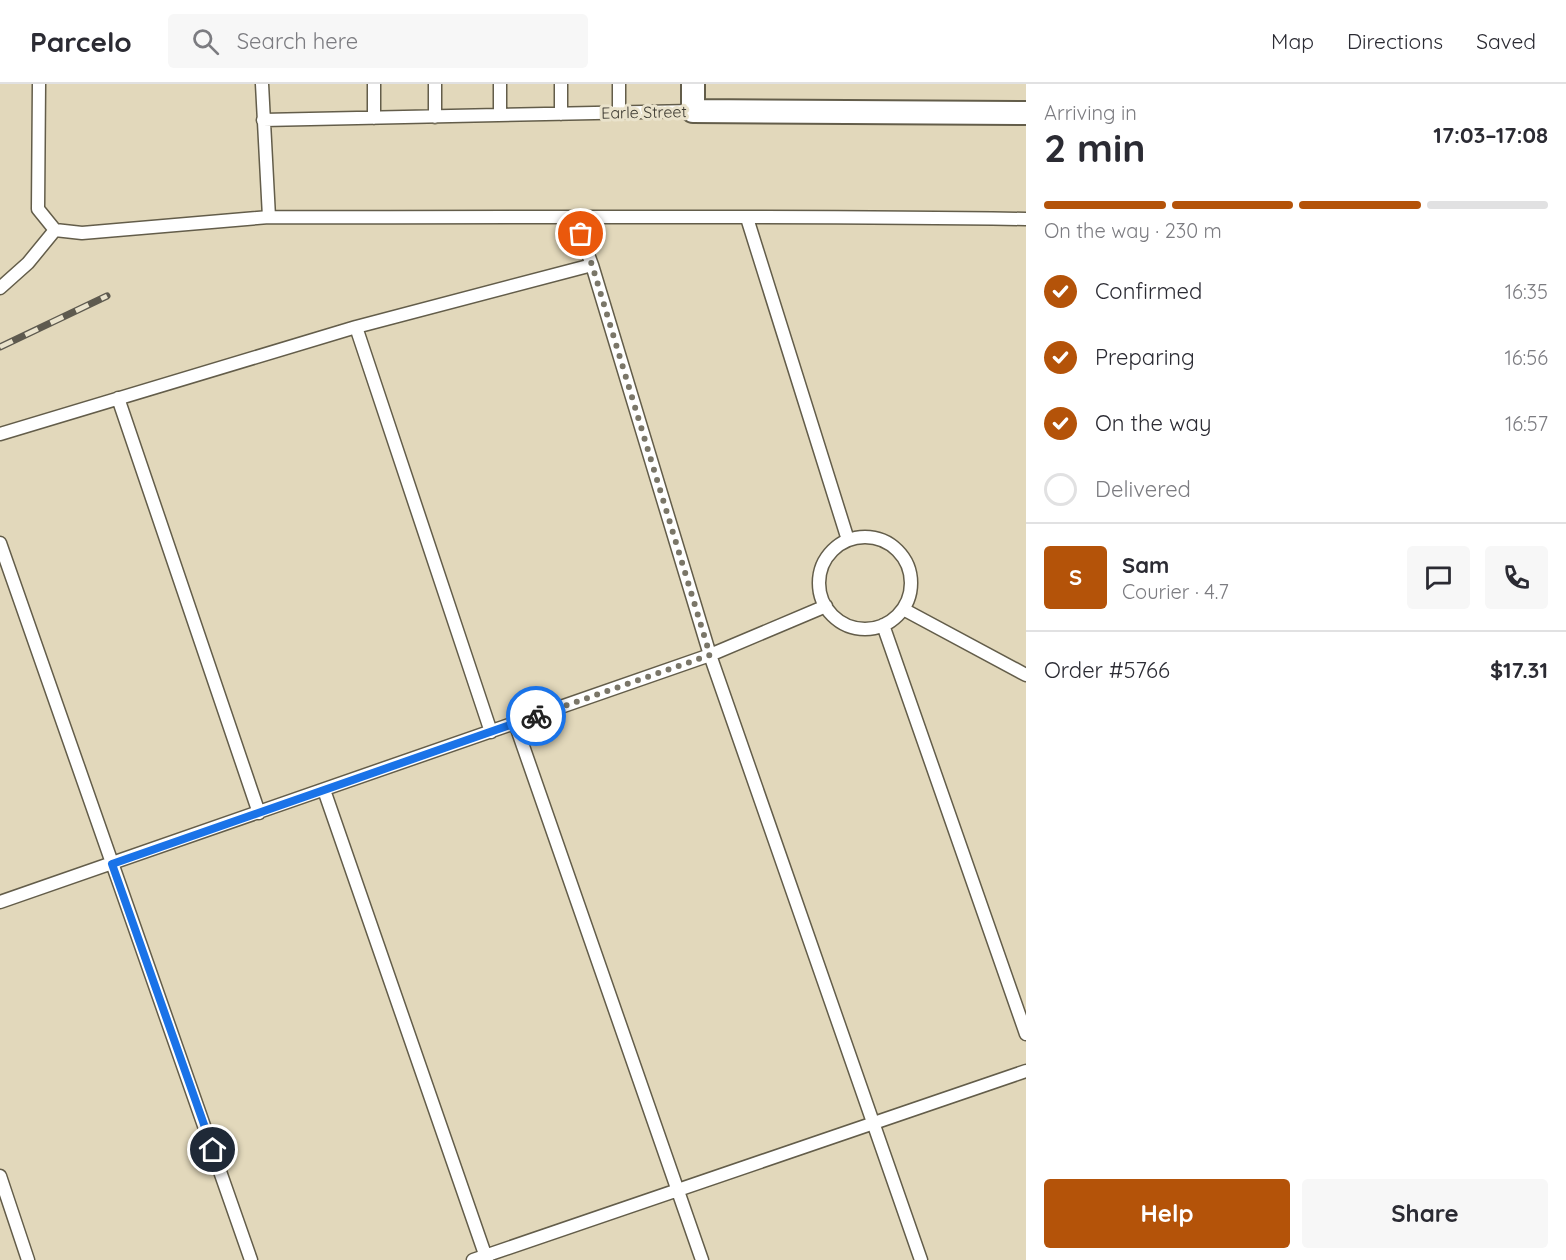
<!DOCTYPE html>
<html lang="en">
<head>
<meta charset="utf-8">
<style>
  :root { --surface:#fff; --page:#f7f7f7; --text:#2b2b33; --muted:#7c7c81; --line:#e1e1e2; --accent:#b45309 }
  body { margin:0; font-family:Quicksand,sans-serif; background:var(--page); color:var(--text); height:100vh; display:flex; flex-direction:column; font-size:22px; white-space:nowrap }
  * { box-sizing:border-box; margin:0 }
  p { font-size:20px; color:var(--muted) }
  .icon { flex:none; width:33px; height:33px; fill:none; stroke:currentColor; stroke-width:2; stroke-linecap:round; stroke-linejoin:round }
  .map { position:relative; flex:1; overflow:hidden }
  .details { display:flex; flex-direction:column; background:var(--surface); width:540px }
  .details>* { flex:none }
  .pin { position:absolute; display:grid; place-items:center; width:51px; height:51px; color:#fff; margin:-26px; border:3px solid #fff; border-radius:50%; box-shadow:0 2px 6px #0007 }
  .courier { position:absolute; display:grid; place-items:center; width:60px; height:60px; margin:-30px; border:4px solid #1a73e8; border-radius:50%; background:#fff; color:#222; box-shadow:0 2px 8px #0007 }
  .overview em { font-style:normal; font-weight:800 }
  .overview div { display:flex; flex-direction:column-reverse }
  .overview { display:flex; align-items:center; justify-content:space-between; height:102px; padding:0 18px }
  h1 { font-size:39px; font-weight:800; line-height:45px }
  .bar { display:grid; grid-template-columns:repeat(4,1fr); gap:9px 6px; align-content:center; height:72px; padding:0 18px }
  .bar i { height:8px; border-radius:4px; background:var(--line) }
  .bar .active { background:var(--accent) }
  .bar p { grid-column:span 4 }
  .line { display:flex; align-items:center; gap:15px; padding:0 18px; border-top:2px solid var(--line) }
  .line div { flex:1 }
  .round { display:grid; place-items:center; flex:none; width:63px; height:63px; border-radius:6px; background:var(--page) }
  ol { padding:0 18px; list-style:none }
  li { display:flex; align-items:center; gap:18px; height:66px }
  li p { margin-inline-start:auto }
  li .icon { padding:6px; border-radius:50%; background:var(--accent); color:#fff; stroke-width:4 }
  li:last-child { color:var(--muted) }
  li i { width:33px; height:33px; border:3px solid var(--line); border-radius:50% }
  .button { display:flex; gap:12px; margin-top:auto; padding:12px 18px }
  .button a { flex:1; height:69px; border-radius:6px; background:var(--accent); color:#fff; font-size:24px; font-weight:800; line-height:69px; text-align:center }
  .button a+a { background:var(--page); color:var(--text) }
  header { display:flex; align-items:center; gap:36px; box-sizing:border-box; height:84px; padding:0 30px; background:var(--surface); border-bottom:2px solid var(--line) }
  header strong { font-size:28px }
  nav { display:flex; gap:33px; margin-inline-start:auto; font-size:21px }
  .search { width:420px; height:54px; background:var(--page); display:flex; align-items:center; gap:15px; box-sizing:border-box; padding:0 21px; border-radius:6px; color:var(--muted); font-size:22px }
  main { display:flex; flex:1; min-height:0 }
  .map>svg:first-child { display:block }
  .built { fill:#e2d8bb }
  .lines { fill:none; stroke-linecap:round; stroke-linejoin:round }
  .lane-casing { stroke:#635d4a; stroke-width:15 }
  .street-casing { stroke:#635d4a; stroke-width:26 }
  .lane { stroke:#fff; stroke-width:12 }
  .street { stroke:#fff; stroke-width:22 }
  .rail-casing { stroke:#5e5a4f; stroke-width:7 }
  .rail { stroke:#eae3cc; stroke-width:4.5; stroke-dasharray:14; stroke-linecap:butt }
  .done { stroke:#7a7668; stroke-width:6; stroke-dasharray:0 10.8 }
  .route { stroke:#1a73e8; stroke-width:8 }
  .labels { text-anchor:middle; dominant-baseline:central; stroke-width:6; stroke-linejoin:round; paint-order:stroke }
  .street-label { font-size:16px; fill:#3e3b32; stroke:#eae3cc }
</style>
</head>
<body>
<header>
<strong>Parcelo</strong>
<div class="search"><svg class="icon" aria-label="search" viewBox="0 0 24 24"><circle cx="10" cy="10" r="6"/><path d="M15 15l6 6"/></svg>Search here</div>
<nav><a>Map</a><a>Directions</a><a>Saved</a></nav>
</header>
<main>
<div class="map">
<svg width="1026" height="1176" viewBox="0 0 1026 1176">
  <rect width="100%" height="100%" fill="#eae3cc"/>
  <path class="built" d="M0,0H1026V1176H0Z"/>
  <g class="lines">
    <g class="lane-casing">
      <path id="lane" d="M39,0L38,125L55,146L82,149L269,133L262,0
        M374,0V34
        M435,0V33
        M500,0V31
        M561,0V30
        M619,0V29
        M263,36L693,27
        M269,133C521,134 774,131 1026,135
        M747,134L848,456
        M575,135L592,181L710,571L921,1176
        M0,204L28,179L55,146
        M356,243L491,648
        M118,314L259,729
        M0,350L356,243L592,181
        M819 499a46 46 0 1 1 92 0a46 46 0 1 1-92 0Z
        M0,459L251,1176
        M903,525L1026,591
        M883,541L1026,950
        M515,639L702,1176
        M324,706L487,1176
        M0,818L710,571L826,522
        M0,1092L28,1176
        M473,1176L1026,987"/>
    </g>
    <g class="street-casing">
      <path id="street" d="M693,0V27L1026,29"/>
    </g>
    <use href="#lane" class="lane"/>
    <use href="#street" class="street"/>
    <g class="rail-casing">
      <path id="rail" d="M0,263L107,212"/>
    </g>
    <use href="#rail" class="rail"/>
  </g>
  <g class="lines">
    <path class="done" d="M536,632L710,571L592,181L581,150"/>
    <path class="route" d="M213,1066L112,780L536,632"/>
  </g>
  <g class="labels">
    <g class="street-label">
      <text transform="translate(644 28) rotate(-1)">Earle Street</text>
    </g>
  </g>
</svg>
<div class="pin" style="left:581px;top:150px;background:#ea580c"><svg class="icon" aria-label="bag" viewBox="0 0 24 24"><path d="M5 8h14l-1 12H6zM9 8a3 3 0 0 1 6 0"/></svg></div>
<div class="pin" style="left:213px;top:1066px;background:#1f2937"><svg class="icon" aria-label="home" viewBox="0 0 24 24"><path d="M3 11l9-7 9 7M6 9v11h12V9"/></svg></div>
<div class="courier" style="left:536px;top:632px"><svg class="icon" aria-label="bike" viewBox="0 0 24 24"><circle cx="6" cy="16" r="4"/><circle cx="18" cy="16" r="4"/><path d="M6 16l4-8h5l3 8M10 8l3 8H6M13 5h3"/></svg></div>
</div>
<section class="details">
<div class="overview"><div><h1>2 min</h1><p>Arriving in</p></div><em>17:03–17:08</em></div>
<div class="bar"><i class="active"></i><i class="active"></i><i class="active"></i><i></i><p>On the way · 230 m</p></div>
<ol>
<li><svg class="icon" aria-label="check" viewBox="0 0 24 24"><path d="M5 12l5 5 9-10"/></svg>Confirmed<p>16:35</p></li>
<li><svg class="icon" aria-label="check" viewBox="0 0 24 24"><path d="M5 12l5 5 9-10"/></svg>Preparing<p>16:56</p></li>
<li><svg class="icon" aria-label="check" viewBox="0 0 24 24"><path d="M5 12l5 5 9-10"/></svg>On the way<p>16:57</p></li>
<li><i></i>Delivered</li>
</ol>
<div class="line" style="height:108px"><b class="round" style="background:var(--accent);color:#fff">S</b><div><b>Sam</b><p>Courier · 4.7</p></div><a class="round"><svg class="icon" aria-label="chat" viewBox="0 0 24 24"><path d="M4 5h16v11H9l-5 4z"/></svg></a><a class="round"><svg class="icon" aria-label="phone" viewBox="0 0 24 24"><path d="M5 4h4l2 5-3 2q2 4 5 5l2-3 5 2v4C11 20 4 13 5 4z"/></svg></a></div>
<div class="line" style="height:78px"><div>Order #5766</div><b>$17.31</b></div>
<div class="button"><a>Help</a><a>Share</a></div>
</section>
</main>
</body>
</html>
